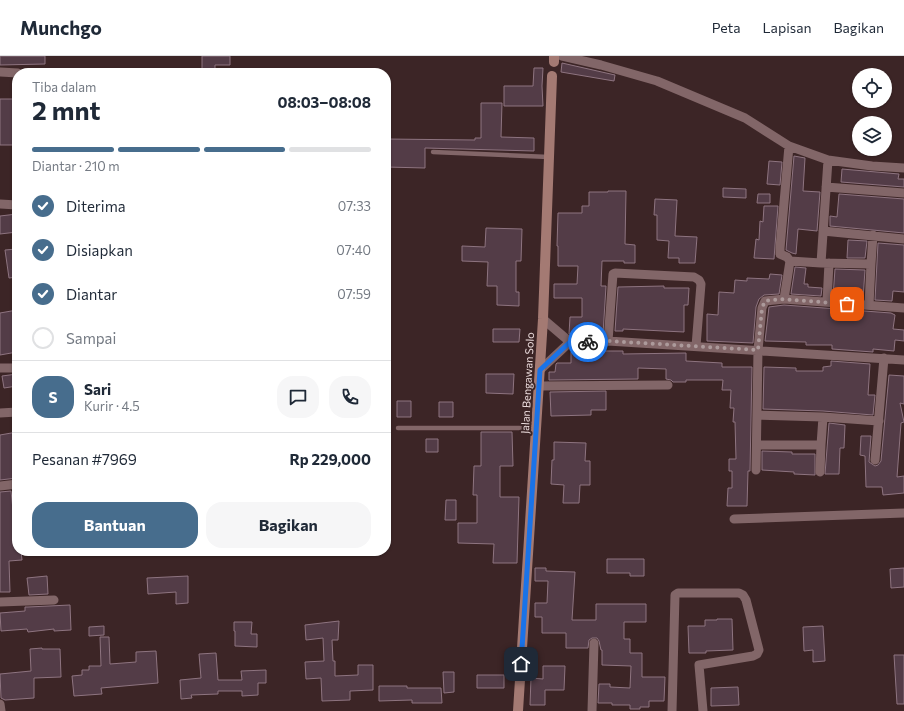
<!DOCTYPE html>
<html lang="id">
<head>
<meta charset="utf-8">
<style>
  :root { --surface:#fff; --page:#f6f6f7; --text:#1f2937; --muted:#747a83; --line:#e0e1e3; --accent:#476d8d }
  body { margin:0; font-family:Commissioner,sans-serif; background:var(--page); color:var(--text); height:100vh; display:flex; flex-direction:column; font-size:15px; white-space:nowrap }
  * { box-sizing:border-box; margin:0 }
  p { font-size:13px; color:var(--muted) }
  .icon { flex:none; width:22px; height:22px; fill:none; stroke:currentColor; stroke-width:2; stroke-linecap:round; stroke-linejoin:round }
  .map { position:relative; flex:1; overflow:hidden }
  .details { position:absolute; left:12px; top:12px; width:379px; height:488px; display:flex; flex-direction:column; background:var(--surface); border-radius:16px; box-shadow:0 1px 3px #0004 }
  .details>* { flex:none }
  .controls { position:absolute; left:852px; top:12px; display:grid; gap:8px }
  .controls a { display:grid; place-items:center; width:40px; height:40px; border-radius:50%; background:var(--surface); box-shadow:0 1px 3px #0004; font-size:20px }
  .pin { position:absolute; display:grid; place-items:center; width:34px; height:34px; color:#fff; margin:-17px; border-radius:8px; box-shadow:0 2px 6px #0006 }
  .courier { position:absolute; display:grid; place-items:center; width:40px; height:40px; margin:-20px; border:3px solid #1a73e8; border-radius:50%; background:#fff; color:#222; box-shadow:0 1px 5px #0007 }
  .summary em { font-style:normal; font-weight:700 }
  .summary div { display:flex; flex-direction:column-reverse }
  .summary { display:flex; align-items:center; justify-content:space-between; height:68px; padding:0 20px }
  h1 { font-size:26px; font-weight:700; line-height:30px }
  .bar { display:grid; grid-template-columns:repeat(4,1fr); gap:6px 4px; align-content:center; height:48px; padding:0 20px }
  .bar i { height:5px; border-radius:3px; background:var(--line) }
  .bar .current { background:var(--accent) }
  .bar p { grid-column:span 4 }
  .line { display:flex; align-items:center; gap:10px; padding:0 20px; border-top:1px solid var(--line) }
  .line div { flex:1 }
  .round { display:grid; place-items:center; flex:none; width:42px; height:42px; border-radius:16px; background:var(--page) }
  ol { padding:0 20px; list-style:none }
  li { display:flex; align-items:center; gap:12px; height:44px }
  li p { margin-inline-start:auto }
  li .icon { padding:4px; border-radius:50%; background:var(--accent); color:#fff; stroke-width:4 }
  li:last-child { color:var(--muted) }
  li i { width:22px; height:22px; border:2px solid var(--line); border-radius:50% }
  .action { display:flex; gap:8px; margin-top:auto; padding:8px 20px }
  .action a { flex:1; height:46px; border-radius:16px; background:var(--accent); color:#fff; font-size:16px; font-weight:700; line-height:46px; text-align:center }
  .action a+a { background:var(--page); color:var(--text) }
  header { display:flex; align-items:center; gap:24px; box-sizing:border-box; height:56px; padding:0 20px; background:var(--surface); border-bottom:1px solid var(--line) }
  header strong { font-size:19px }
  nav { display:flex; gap:22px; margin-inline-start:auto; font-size:14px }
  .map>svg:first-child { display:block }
  .building { fill:#533c47; stroke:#8e7480 }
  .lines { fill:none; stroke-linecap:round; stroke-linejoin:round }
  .lane { stroke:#826668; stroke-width:4.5 }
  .street { stroke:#826668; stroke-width:9 }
  .secondary { stroke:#a47a73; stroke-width:10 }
  .done { stroke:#ac9a9b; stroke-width:4; stroke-dasharray:0 7.2 }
  .route { stroke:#1a73e8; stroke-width:5 }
  .labels { text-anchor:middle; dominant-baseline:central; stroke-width:4; stroke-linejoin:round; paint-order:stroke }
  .street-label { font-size:11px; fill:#e9d9da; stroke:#3c2526 }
</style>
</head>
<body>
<header>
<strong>Munchgo</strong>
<nav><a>Peta</a><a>Lapisan</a><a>Bagikan</a></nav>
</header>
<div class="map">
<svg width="904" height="655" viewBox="0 0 904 655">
  <rect width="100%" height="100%" fill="#3c2526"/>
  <path class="building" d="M0,0H45V8L0,9Z
    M202,0H230V9H215V17H202Z
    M562,7L615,19L614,25L561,16Z
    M534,12H543L542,30L543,50H504V30H533Z
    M0,43H17V89H0Z
    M481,47H502L501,81L534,82V95L425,92V112L386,111V83L475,84V82H481Z
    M794,100L805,102L803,135L820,136L817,175L798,173L796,198L792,197L786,194Z
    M769,105L782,106L780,129L767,128Z
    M842,113L899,118L898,123H904V131L841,126Z
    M723,132L746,133V142L723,141Z
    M608,135H626L625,188L635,189V207H624V205H602L601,230H606L603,278L584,280V278H569L570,261H582V242H554V228H577L578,210H558V190H557L558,157H582V150H589V136H608Z
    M758,138H770V147H757Z
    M839,138L904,143V177L830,170V160L837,161Z
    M655,143L677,144L675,180L697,181L695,207H679V202H668L669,185L657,184V159H654Z
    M764,150H778L774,203L754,202L756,183L759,184L760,165L763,166Z
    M17,158V176L0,178V160Z
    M486,172L522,173L521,205H516V236H519V250L497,249V230H487L488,206L462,205V190L485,191Z
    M848,184L867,185L865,202H847Z
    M878,187L904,189V236L893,235L892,245L875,244Z
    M17,193V221L9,222L5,194Z
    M795,211L806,212L804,228H808V231L822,232L821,240L791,238Z
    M835,213L865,214L863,243L833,241Z
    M770,218L782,219L779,238L764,239L759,243L756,251L753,287L707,285V258L718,259L719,236L734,237L735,224L747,225V222L769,223Z
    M664,230V232H689L688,249H684V276L623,273V275H615L618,231Z
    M784,249L891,257L895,259L893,273L904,274V285L895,284L894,295L873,293V296L832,293V289H806V286L765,285L769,251Z
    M17,254V296L0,299V257Z
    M493,273H520L519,286H493Z
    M596,291V295H623V298L686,297V305L722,307V311H752L750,415H748L747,450H727L728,432H732V415H729V403H736L735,366H733L734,352H730L731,334H722L723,324H686V326H673L671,324L666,323V313L638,312V323L549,324V316H555L556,308L557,307H571V296L584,297V292Z
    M831,305L870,308L868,339H875L873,359L823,355L763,353L764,311L796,312V315H823V311L831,310Z
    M17,318V330L4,332L2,320Z
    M486,318H514L513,338L486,337Z
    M889,319L904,320V348L900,347L904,366L901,367L897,421L904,420V437L883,439L882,431H866L865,400L860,399L861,380H871L869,406L875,410L878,409L881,405Z
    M606,335V354H591V359L551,360L550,336Z
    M397,345H411V361H397Z
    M439,346H453V361H439Z
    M829,367L845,369L844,392H840L839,418H825Z
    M17,376V393H14L17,422L0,424V379Z
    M481,376H512L513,410H500V441H519L517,507H493L494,488L458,487V467H477V439H473L474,410H481Z
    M426,383H438V396H426Z
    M554,386L586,387L585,405H590V429H580L579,447H563L564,429L551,428L552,404H554Z
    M762,395L792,396V398H815V419L794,418V416L762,414Z
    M11,435L14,463L15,488H17V495H21L22,504L9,505L10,536H0V436Z
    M446,444H456V464H445Z
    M607,503H644V520H630V517H607Z
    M535,512H546V515L575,516L572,564H596V548H646V566H624V583H630V597H642V621H665L664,645H649V651H640V653H630V649H612V647H598L599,628H610V631L630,632L631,610L602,609V594H601L599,585L597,582H592L589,584L588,592H566V577H542V561H535V547H547L548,525H535Z
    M904,512V531L891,532L890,513Z
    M47,520L48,538L29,539L27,522Z
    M188,520V547L176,548V536L148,538L147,522Z
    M70,549L71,574L54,575V573L28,576L27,573L1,575L0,557L25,555V551H28Z
    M717,563H732L733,594L706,595V597H689L688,570H705V564H717Z
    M339,565L338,584H332L333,605H335V620L358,619V609H373V634L350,635V644L322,645L321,622L306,623L305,606L324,605L323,582L306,584L305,569Z
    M234,566H252L251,578H257V591L235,590V575H234Z
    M104,570V579L89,580V571Z
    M823,570L825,605L813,606V594L804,595L803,571Z
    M100,581H109L110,608L136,606V596L156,595L158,627L101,632L102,638L74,640L72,620L82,619V614H89V610H101Z
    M42,592V593H60L61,621L34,622V642L5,644L1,642L0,618L31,615L30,593Z
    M216,597L218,624H242L241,615L266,614V627H258V639L242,640V635H218V638L191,639L192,642L181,643L180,624L201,622L199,598Z
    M894,599H904V648H897Z
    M543,610H565L564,634H545V649H530L531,622L543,623Z
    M443,616H454V636L444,637Z
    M477,619H504V632H477Z
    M379,630H407V632H441L442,647H412V644L379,645Z
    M738,631L739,649L711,650V632Z"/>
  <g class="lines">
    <path class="lane" d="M433,96L549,101
      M398,372H536"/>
    <path class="street" d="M562,0L601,9L657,25L745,62L789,90L828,104L872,110L904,112
      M0,16L18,17
      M828,104L821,207L871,208L869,249
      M826,131L904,137
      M0,148L17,149
      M823,175L904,183
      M790,205L821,207
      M871,208L873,179
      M784,243L790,205L787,201L780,198V192L789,90
      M827,246L829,207
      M543,263L570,286L608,285L904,304
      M608,285L613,218L615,217L694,221L699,224L701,228L696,290
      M0,312H17
      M540,314L570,286
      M539,330L668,329
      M0,357L17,356
      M757,359L823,361L879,365
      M757,389H821L823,361
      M875,404L884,302
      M756,414L758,294L762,252L765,245L784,243L904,252
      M820,416L821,389
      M0,430L17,428
      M734,463L904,457
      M0,546L54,544
      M0,648L1,655
      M592,655L594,587
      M672,655L675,539L678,537H739L743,539L746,544L759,594L757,598L753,600L699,609L703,655"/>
    <path class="secondary" d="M554,6V0
      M518,655L543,263L552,20"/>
  </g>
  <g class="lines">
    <path class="done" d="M588,286L608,285L758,294L762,252L765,245L780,243L847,248"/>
    <path class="route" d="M521,608L540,314L570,286H588"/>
  </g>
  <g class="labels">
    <g class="street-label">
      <text transform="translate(527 327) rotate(-87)">Jalan Bengawan Solo</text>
    </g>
  </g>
</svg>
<div class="controls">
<a><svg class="icon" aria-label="locate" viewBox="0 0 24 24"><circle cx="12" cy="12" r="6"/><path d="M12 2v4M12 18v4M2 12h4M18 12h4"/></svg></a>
<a><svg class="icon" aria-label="layers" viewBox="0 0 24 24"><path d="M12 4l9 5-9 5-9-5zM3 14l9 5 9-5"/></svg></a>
</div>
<div class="pin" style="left:847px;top:248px;background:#ea580c"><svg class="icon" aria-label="bag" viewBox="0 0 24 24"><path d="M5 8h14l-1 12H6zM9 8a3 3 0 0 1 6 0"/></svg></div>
<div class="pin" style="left:521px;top:608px;background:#1f2937"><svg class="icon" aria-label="home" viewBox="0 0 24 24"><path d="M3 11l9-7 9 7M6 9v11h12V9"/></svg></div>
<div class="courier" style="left:588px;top:286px"><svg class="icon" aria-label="bike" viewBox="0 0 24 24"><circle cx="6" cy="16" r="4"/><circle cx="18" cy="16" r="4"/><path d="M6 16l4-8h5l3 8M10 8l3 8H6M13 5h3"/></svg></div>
<section class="details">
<div class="summary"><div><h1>2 mnt</h1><p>Tiba dalam</p></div><em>08:03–08:08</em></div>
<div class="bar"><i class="current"></i><i class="current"></i><i class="current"></i><i></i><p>Diantar · 210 m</p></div>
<ol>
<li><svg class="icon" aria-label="check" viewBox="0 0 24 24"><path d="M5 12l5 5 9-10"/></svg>Diterima<p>07:33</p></li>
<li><svg class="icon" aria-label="check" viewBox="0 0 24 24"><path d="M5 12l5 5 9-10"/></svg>Disiapkan<p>07:40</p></li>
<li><svg class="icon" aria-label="check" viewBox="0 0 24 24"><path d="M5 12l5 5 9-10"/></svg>Diantar<p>07:59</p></li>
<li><i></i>Sampai</li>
</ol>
<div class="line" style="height:72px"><b class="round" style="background:var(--accent);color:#fff">S</b><div><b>Sari</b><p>Kurir · 4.5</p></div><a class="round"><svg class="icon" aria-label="chat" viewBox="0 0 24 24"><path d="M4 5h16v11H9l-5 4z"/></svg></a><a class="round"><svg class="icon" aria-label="phone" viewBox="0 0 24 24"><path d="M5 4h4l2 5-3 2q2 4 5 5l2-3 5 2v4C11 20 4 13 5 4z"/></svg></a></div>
<div class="line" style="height:52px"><div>Pesanan #7969</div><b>Rp 229,000</b></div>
<div class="action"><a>Bantuan</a><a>Bagikan</a></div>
</section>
</div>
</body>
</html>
